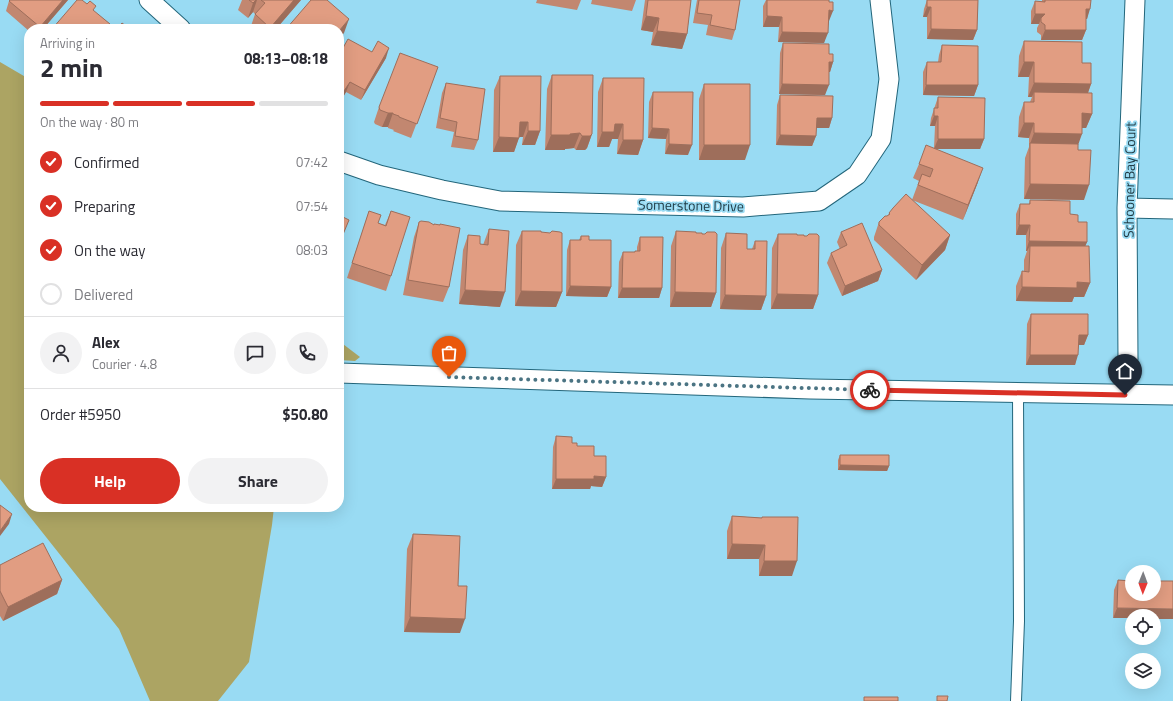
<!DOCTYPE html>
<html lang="en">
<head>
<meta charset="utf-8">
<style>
  :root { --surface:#fff; --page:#f2f2f3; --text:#2b2b33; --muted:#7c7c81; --line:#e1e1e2; --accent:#d93025 }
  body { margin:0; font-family:"Titillium Web",sans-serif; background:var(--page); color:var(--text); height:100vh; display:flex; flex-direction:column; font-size:15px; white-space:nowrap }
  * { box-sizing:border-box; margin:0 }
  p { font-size:13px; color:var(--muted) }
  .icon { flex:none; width:22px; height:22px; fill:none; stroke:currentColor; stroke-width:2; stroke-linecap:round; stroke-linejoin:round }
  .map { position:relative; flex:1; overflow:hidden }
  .sheet { position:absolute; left:24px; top:24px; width:320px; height:488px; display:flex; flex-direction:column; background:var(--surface); border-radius:16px; box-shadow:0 4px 16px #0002 }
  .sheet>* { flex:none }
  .needle { width:26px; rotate:181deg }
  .controls { position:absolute; left:1125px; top:565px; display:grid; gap:8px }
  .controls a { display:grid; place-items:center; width:36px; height:36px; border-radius:50%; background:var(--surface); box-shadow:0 4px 16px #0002; font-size:20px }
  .pin { position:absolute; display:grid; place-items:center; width:34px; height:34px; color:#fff; margin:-41px -17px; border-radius:50% 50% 50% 0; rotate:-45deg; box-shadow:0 0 4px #0007 }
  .pin .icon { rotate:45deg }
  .courier { position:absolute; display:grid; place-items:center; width:40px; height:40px; margin:-20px; border:3px solid #d93025; border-radius:50%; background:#fff; color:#222; box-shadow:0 1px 5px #0007 }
  .summary em { font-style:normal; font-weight:700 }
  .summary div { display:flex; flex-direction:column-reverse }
  .summary { display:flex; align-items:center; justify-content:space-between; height:68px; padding:0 16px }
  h1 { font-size:26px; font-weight:700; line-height:30px }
  .bar { display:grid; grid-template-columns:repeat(4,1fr); gap:6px 4px; align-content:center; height:48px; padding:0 16px }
  .bar i { height:5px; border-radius:3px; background:var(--line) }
  .bar .current { background:var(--accent) }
  .bar p { grid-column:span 4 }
  .line { display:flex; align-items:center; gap:10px; padding:0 16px; border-top:1px solid var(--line) }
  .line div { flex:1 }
  .round { display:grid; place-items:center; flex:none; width:42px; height:42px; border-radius:21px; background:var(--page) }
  ol { padding:0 16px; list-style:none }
  li { display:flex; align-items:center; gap:12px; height:44px }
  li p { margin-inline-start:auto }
  li .icon { padding:4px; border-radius:50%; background:var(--accent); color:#fff; stroke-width:4 }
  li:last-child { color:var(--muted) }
  li i { width:22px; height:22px; border:2px solid var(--line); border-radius:50% }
  .action { display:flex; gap:8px; margin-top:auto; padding:8px 16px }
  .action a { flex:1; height:46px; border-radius:24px; background:var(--accent); color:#fff; font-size:16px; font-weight:700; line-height:46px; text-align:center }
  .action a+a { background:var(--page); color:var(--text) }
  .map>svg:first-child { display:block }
  .green { fill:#aca463 }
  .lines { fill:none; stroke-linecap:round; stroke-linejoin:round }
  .service-casing { stroke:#23667b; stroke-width:12 }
  .minor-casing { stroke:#23667b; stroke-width:21 }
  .service { stroke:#fff; stroke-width:10 }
  .minor { stroke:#fff; stroke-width:19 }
  .wall { fill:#c28770 }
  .shaded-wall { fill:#9e6e5b }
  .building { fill:#e19d82; stroke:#9e6e5b }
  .done { stroke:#4b7483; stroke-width:4; stroke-dasharray:0 7.2 }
  .route { stroke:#d93025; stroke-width:5 }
  .labels { text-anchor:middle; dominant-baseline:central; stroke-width:3.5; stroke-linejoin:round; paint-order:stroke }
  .street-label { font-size:14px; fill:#213c46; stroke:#99dbf3 }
</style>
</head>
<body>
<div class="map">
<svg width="1173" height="701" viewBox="0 0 1173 701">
  <rect width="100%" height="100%" fill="#99dbf3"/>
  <path class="green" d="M0,62L29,79V507H274L272,525L249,662L218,701H150L119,629L0,479Z
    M339,341L360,357L355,361L339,360Z"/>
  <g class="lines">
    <g class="service-casing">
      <path id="service" d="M1016,701L1019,621L1018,393"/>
    </g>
    <g class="minor-casing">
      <path id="minor" d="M149,0L181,29
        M339,161L379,175L442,190L500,201L743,207L819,201L857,175L881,139L889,79L880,0
        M1127,208L1173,209
        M1128,359L1127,208L1135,0
        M339,373L810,389L1173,395"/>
    </g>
    <use href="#service" class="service"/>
    <use href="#minor" class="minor"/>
  </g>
  <path class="wall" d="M68,0L43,29H29V31L6,11L9,1Z
    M242,0H301L276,29H250L255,14L253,12L248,18L238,10Z
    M537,0H581L577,10L536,3Z
    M592,0H636L632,11L591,4Z
    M645,0H691L687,34L682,49L651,45L653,32L641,30Z
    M697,0H740L735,30L732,40L706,35L708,25L693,23Z
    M766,0H829V21L824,43L778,42L779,27H763V6Z
    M927,0H978L977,30L973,40L927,39V17H923L924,9Z
    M1042,0H1091L1087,19H1086V30L1082,40H1041V35L1037,32V28L1039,24H1031V11L1035,1H1042Z
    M1024,41L1082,63L1091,84L1088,93L1092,114L1086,128H1082L1078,144V150L1084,200L1024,199L1025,158L1029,147V138L1018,137L1019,117L1024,102H1030L1032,97H1028L1029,77H1018L1019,56Z
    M783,43L829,54L833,62L830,72H829L825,95L779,94L780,53Z
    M942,45L978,85L974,96L923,95V72L927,62H938L939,55Z
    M372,52L386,58L361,100L346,92L339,104V55Z
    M438,67L411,138L393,131L394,130L388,128V127H382L375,124L374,122L379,107Z
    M552,75L592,134L587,148L585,150H576L574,148L565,149V150H545L547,89Z
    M500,76L540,131L535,145H522L523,137H519L514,152H493L494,90Z
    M603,78L643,140L638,155L617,154L618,139H612L609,147H597L598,92Z
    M446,83L478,140L474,150L451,147L454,132L436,128L442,93Z
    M704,84L745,160H699V99Z
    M653,92L688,155L665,154L666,139L648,138L649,102Z
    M780,95L832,118L829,128H816V136L812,146L776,145L777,105Z
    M938,97L984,139L980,149H936L978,182L963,220L912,200L919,181L913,178L919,164L934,148L935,126H930L931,118Z
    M1030,200L1070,214L1078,222L1087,242L1085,246L1090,283L1084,297H1074L1072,302L1016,301V286L1022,271H1024V260L1027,251H1026V235H1016V214L1020,204H1029Z
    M369,211L378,223L385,225L391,211V276L386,291L347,278Z
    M889,213L950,235L945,250L916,280L874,240V237L879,222L888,216Z
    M419,222L449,287L443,302L403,295L414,237Z
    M489,229L500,307L459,304L463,250L468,235L480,244L483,245Z
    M522,231L541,232L562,292L556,307L515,306L516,245Z
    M676,231L716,293L711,307H670L671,246Z
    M841,232L882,270L878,281L842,296L827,263L831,253L840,249L837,242Z
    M726,233L747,249H752L755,241L766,296L761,310L720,309L721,248Z
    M778,234L818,295L813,309H771L772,248Z
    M581,236L589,240L611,287L607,297L566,296L567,250L570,240H579Z
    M640,237L662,288L659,298H618L619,262L623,252H635L637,251V247Z
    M1031,314L1088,335L1084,345H1079L1075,365H1026L1027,324Z
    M556,436L572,443L594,456L606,477L602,487L591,486L590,489H552L553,447Z
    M840,455L889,466L887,471L838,470V460Z
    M732,516L762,518L792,576H759V559H727V531Z
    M413,534L458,586L460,633L404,632L407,549Z
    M0,565L62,580L57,594L3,621L0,616Z
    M1118,580L1132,581L1113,618L1114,590Z"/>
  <path class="shaded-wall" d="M63,0H68L43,29H39L40,27Z
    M256,0H257L253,12L248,18L253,3Z
    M294,0H301L276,29H269L270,28Z
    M927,7H931L927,17H923Z
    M1086,9H1090L1087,19H1082Z
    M829,10L833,11L829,21H825Z
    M1035,14H1045L1041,18L1039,24H1031Z
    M646,16L659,18L653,32L641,30Z
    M767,16L782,17L779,27H763Z
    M349,19L344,33L339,39V31Z
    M931,29L977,30L973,40L927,39Z
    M1045,30H1086L1082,40H1041Z
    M657,31L687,34L682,49L651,45Z
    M782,32L828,33L824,43L778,42Z
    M389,48L386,58L361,100L365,90Z
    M829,62H833L830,72H825Z
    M1024,62H1034L1029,77H1018Z
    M350,82L346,92L339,104L342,94Z
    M1034,83L1091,84L1086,98L1034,92L1032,97H1028Z
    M782,84L829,85L825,95L779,94Z
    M926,85H978L974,96L923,95Z
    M388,113H393L388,127H382Z
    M1082,113L1092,114L1086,128H1077Z
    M934,116H938L935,126H930Z
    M817,118H832L829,128H813Z
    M520,122H528L523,137H514Z
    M1024,123H1034L1029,138L1018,137Z
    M615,124H623L618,139H612L609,147H597L602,132Z
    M652,128L669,129L666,139L648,138Z
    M528,131H540L535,145H522Z
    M580,133L574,148L565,149V150H545L551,135Z
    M1034,133L1082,134L1077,148L1030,144Z
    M592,134L587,148L585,150H576L582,136Z
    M780,135L816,136L812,146L776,145Z
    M499,137L519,138L514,152H493Z
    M938,139H984L980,149H934Z
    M623,140H643L638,155L617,154Z
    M669,144L692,145L688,155L665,154Z
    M704,145H750L745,160H699Z
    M983,168L978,182L963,220L968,205Z
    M1030,184L1089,185L1084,200L1024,199Z
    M1019,225H1030L1026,235H1016Z
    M950,235L945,250L916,280L922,265Z
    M1029,241L1087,242L1083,252L1030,246L1027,251H1026Z
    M882,270L878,281L842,296L845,286Z
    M1077,282L1090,283L1084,297H1074L1072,302L1016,301L1022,287Z
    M570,286L611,287L607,297L566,296Z
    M622,288H662L659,298H618Z
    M465,290L505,292L500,307L459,304Z
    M521,291L562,292L556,307L515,306Z
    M675,292L716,293L711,307H670Z
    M777,294L818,295L813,309H771Z
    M725,295L766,296L761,310L720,309Z
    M1079,335H1088L1084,345H1075Z
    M1030,355H1078L1075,365H1026Z
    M840,465L889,466L887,471L838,470Z
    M594,476L606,477L602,487L591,486L590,489H552L556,479Z
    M12,514L9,524L0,536V531Z
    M732,544L765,545L759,559H727Z
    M764,561H797L792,576H759Z
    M62,580L57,594L3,621L8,607Z
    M1117,608L1173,609V619H1154V616H1132V618H1113Z
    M410,617L465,619L460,633L404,632Z"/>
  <path class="building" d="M10,0H63L40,27L9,1Z
    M77,0H82L87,4L90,1L96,6L93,10L110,24L106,29H52Z
    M249,0H256L253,3Z
    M261,0H294L270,28L255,14L265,3Z
    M311,0H327L349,19L339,31V29H286Z
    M648,0H691L687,34L657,31L659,18L646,16Z
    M699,0H740L735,30L710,25L712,15L697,13Z
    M767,0H829V2H833V11L829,10L828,33L782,32V17L767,16Z
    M927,0H978L977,30L931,29V7H927Z
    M1045,0H1091L1090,9H1086V30H1045V25L1041,22V18L1045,14H1035V1L1045,2Z
    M122,23L130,29H117Z
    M348,39L372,52L378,41L389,48L365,90L350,82L342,94L339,92V55Z
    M1024,41L1082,42V63H1091V84L1034,83V62H1024Z
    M783,43L829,44V54H833V62H829V85L782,84Z
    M942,45L978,46V85H926L927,62H941Z
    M400,53L438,67L417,124L399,117V116L393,114V113H388L380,110L379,107Z
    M552,75H593L592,134L590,136H582L580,133L570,134V135H551Z
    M500,76H541L540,131H528V122H520L519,138L499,137Z
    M603,78H644L643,140H623V124H615L614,132H602Z
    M446,83L485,89L478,140L455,136L457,122L440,118Z
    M704,84H750V145H704Z
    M653,92H693L692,145L669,144V129L652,128Z
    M1034,92L1092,93V114L1082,113V134L1034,133V123H1024V102H1034Z
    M780,95L833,96L832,118H817L816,136L780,135Z
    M938,97L985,98L984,139H938V116H934V108H938Z
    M1030,143L1078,144V150H1091L1089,185L1030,184Z
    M926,145L983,168L968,205L918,185L922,174L930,177L933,169L919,164Z
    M906,194L950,235L922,265L879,225V222L885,216H887L890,214L889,213L893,208Z
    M1030,200L1070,201V214L1078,215V222H1087V242L1029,241L1030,225H1019L1020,204H1030Z
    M369,211L381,215L378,223L386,226L391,211L410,217L391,276L352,263Z
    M339,215L349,220L339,244Z
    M421,221L429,222L434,225V224L440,225V224L460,228L449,287L408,280L419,222Z
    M862,223L882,270L845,286L831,253L847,245L841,232Z
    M489,229L509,231L505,292L465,290L468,235L480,236V244L488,245Z
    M522,231H541V232L550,233L552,231L560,232L562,233V292L521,291Z
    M676,231L696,232V233H702V234H705L707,232H715L717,234L716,293L675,292Z
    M726,233L747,234V249H755V241H767L766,296L725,295Z
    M778,234H797V235H804V236H807L809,234H817L819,236L818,295L777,294Z
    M581,236H589V240H611V287L570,286V240H581Z
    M640,237H663L662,288H622L623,252H635V251H640Z
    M1030,246H1089L1090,283L1077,282V288L1022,287V271L1029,272Z
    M1031,314H1088V335H1079L1078,355H1030Z
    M556,436L572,437V443H577V446H594V456H606V477L594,476V479H556Z
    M840,455H889V466L840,465Z
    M0,505L12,514L0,531Z
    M732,516L762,518V517H798L797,561H764L765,545L732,544Z
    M413,534L460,536L458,586H467L465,619L410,617Z
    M43,543L62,580L8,607L0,591V565Z
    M1118,580L1132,581V594H1154V581H1173V609L1117,608Z
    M937,696H948L947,701H937Z
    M864,697H898V701H864Z"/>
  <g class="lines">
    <path class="done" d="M449,377L870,390"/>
    <path class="route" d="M870,390L1125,395"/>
  </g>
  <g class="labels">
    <g class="street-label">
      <text transform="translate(1129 180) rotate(-89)">Schooner Bay Court</text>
      <text transform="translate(691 205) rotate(1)">Somerstone Drive</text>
    </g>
  </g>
</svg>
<div class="controls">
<a><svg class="needle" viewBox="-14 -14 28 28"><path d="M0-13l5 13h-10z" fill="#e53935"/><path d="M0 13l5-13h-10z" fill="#7c7c81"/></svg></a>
<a><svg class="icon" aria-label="locate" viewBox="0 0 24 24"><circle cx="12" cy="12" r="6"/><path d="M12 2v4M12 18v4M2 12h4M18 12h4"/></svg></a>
<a><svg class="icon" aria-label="layers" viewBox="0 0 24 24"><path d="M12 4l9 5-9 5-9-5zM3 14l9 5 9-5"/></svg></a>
</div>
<div class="pin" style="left:449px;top:377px;background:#ea580c"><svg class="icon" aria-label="bag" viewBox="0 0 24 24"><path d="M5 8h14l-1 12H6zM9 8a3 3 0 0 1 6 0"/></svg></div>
<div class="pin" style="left:1125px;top:395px;background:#1f2937"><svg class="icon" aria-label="home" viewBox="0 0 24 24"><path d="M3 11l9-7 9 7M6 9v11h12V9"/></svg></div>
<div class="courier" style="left:870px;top:390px"><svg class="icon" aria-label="bike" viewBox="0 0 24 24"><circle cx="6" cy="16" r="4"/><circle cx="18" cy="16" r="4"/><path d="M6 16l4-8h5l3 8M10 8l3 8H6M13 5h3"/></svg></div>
<section class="sheet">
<div class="summary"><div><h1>2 min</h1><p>Arriving in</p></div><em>08:13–08:18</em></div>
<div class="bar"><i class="current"></i><i class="current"></i><i class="current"></i><i></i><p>On the way · 80 m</p></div>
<ol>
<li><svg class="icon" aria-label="check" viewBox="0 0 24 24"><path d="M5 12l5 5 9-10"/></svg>Confirmed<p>07:42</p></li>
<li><svg class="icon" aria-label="check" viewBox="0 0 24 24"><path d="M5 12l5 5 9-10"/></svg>Preparing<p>07:54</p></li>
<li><svg class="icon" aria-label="check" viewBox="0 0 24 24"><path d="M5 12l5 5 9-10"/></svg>On the way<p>08:03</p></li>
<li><i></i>Delivered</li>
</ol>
<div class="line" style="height:72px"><a class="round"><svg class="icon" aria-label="person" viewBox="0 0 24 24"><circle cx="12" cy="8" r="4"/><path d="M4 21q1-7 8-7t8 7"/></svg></a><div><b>Alex</b><p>Courier · 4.8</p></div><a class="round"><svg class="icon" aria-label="chat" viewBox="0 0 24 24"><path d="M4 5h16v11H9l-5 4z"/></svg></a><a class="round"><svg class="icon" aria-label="phone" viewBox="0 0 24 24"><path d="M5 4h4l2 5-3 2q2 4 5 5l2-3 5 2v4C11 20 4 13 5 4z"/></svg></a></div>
<div class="line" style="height:52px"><div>Order #5950</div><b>$50.80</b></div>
<div class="action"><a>Help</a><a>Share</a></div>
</section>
</div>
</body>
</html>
